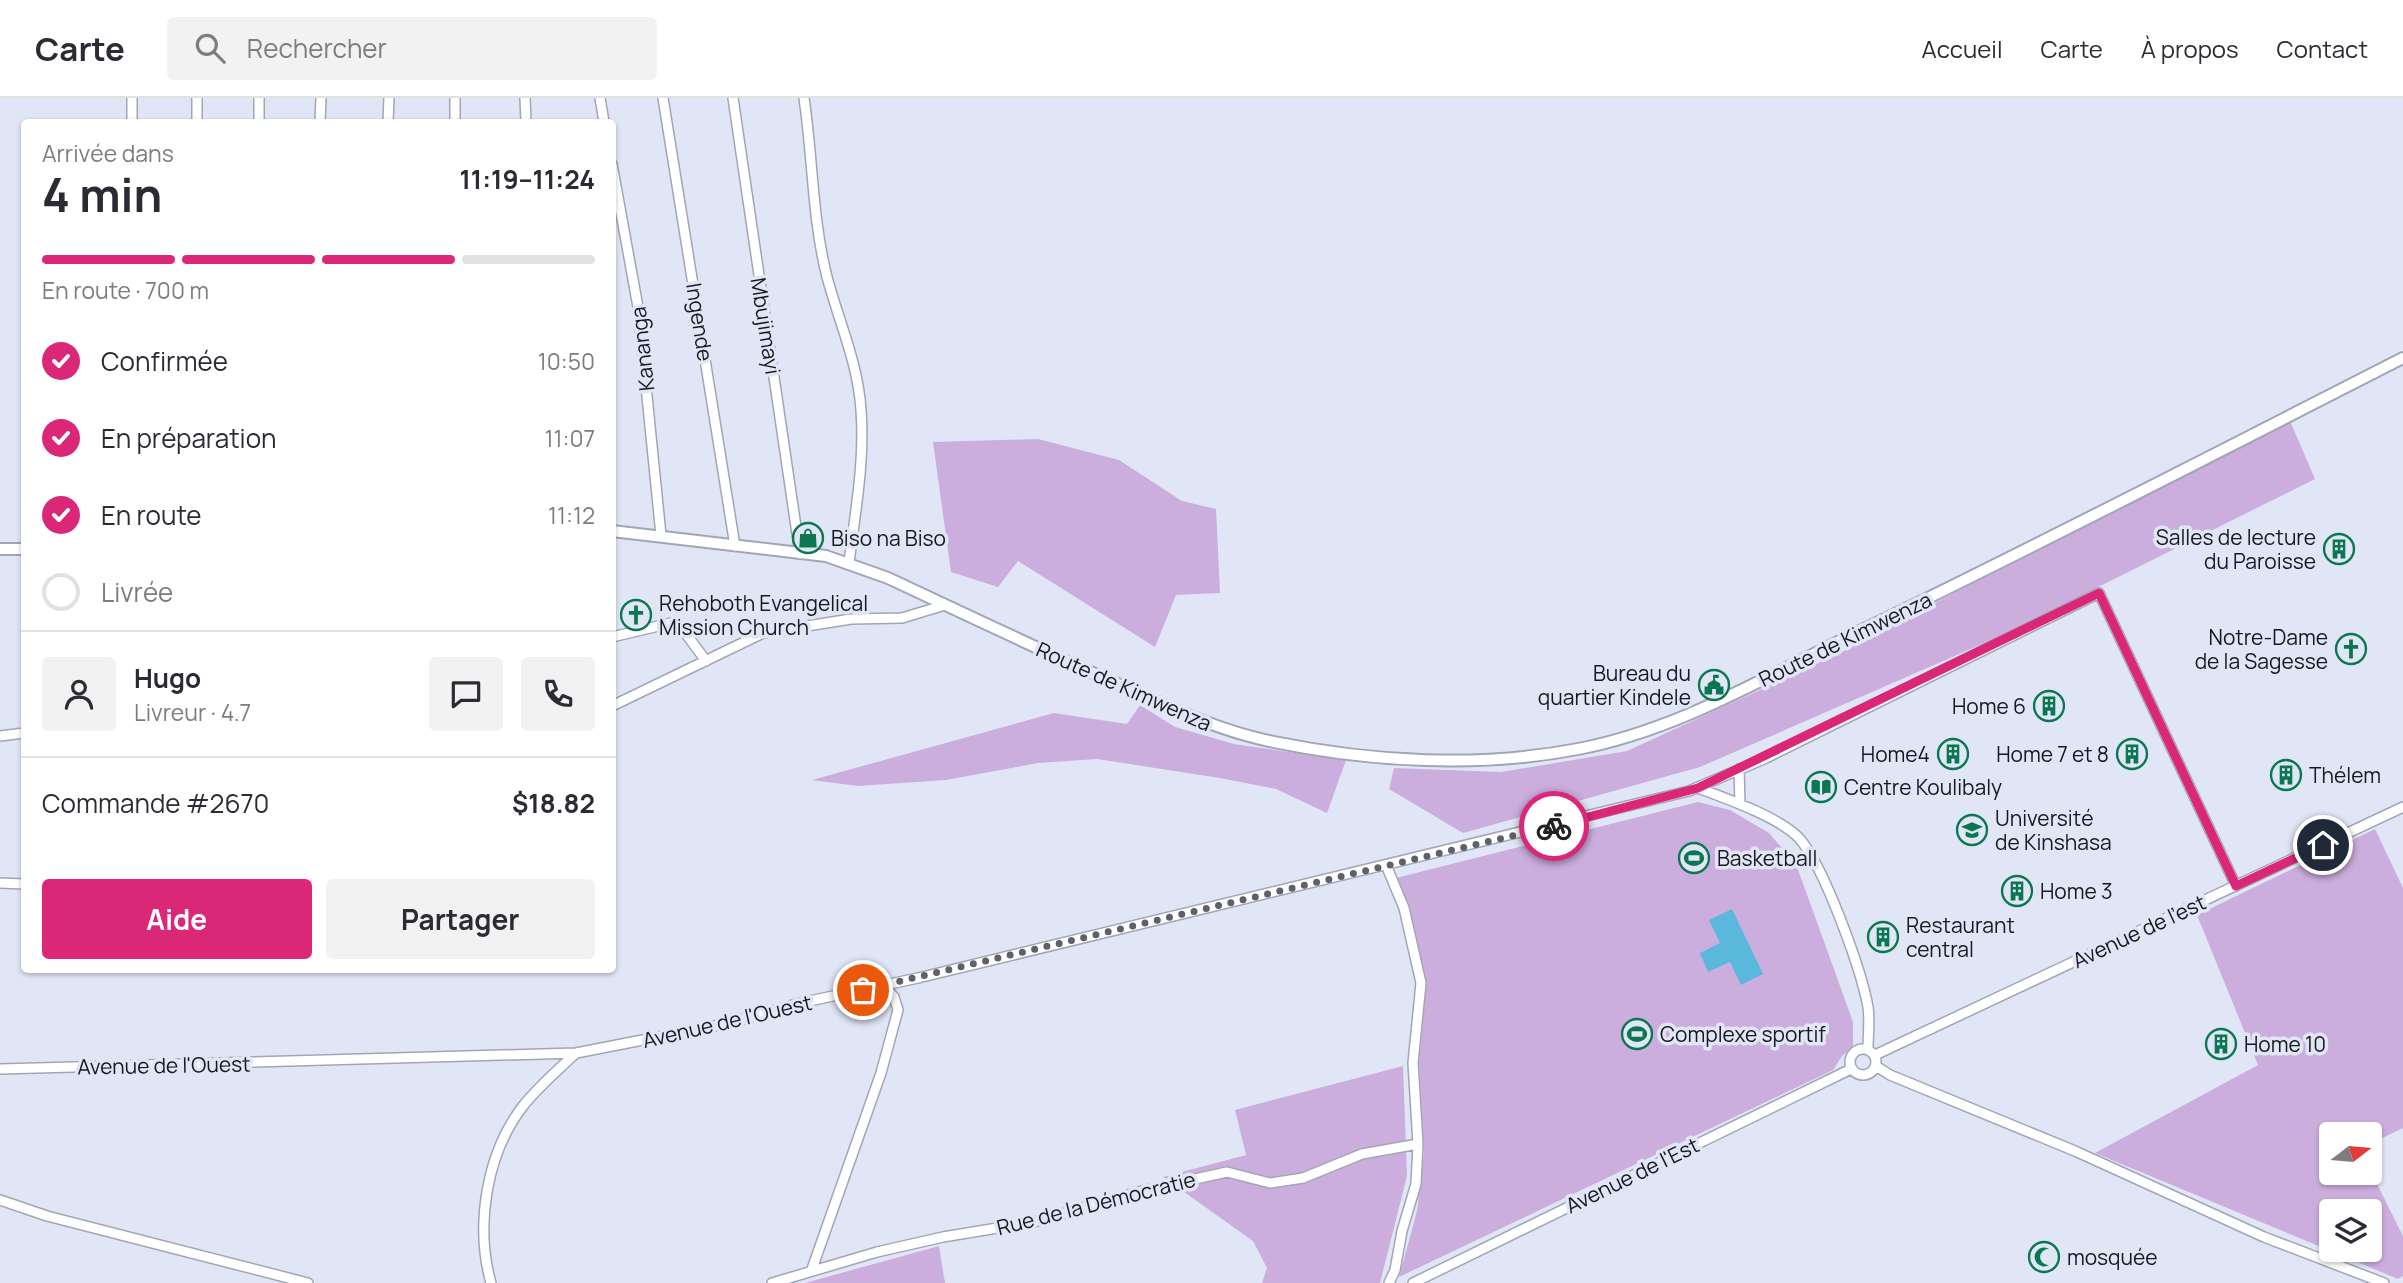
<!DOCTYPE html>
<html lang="fr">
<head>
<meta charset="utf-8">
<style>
  :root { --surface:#fff; --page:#f2f2f3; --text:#2b2b33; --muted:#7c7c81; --line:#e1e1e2; --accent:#db2777 }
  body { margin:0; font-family:Manrope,sans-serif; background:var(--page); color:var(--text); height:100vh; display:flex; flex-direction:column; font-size:26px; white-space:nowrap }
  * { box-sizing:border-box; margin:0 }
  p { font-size:23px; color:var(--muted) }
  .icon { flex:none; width:38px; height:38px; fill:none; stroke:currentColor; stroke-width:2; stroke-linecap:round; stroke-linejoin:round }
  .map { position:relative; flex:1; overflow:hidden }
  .panel { position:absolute; left:21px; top:21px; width:595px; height:854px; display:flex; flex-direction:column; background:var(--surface); border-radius:7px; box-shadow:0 2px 5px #0004 }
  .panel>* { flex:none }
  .needle { width:46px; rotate:74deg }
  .controls { position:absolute; left:2319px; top:1024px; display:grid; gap:14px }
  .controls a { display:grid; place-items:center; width:63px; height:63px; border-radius:7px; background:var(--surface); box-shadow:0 2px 5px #0004; font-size:35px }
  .pin { position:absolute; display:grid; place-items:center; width:60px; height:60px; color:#fff; margin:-30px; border:4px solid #fff; border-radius:50%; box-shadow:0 2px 7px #0007 }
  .courier { position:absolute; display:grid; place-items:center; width:70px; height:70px; margin:-35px; border:5px solid #db2777; border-radius:50%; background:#fff; color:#222; box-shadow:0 2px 9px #0007 }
  .head em { font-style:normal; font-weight:700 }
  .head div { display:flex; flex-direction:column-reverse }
  .head { display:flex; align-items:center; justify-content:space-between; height:119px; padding:0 21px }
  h1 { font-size:46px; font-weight:700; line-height:52px }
  .bar { display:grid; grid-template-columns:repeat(4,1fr); gap:10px 7px; align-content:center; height:84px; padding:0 21px }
  .bar i { height:9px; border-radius:5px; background:var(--line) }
  .bar .on { background:var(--accent) }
  .bar p { grid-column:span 4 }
  .line { display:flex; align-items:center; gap:18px; padding:0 21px; border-top:2px solid var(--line) }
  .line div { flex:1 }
  .round { display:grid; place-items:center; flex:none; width:74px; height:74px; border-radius:7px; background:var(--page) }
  ol { padding:0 21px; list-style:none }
  li { display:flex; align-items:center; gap:21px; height:77px }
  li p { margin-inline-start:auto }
  li .icon { padding:7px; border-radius:50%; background:var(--accent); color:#fff; stroke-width:4 }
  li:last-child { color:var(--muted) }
  li i { width:38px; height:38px; border:4px solid var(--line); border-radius:50% }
  .button { display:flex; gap:14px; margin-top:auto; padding:14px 21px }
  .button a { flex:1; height:80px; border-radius:7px; background:var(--accent); color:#fff; font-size:28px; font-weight:700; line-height:80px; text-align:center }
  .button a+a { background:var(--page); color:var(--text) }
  header { display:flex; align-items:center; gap:42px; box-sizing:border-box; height:98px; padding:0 35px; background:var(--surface); border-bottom:2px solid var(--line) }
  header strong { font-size:33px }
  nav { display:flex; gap:38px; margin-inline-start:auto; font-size:24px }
  .search { width:490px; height:63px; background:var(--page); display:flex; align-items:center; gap:18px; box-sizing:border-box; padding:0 24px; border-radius:7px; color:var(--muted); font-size:26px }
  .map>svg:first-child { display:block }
  .green { fill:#ccaede; fill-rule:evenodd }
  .water { fill:#5ab8dd }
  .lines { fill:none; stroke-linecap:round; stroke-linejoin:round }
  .minor-casing { stroke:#a1a6b5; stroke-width:12 }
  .tertiary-casing { stroke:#a1a6b5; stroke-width:14 }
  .minor { stroke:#fff; stroke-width:9 }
  .tertiary { stroke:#fff; stroke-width:10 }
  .done { stroke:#5e606a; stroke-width:7; stroke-dasharray:0 12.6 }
  .route { stroke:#db2777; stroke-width:9 }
  .labels { text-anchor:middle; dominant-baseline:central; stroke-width:7; stroke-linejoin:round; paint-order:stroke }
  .street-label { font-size:21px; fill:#17181e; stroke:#e1e6f6 }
  .poi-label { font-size:21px; fill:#17181e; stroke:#e1e6f6; text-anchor:start }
</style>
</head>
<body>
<header>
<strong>Carte</strong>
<div class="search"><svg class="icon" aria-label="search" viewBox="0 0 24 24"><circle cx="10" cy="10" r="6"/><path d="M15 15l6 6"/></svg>Rechercher</div>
<nav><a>Accueil</a><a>Carte</a><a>À propos</a><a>Contact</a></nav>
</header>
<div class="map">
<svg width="2403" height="1185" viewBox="0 0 2403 1185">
  <rect width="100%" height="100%" fill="#e1e6f6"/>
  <path class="green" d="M2290,323L2315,381L1996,540L1700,669L1463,735L1389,691L1394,670L1501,674L1627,653L1838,556L2118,408Z
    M1038,341L1119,362L1182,403L1216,411L1220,495L1176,497L1155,549L1018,463L998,489L951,474L933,344Z
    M1140,607L1175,629L1234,646L1346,662L1327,715L1276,691L1220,680L1097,661L1038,665L946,682L858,688L812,682L1054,615L1127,626Z
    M1698,704L1730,712L1769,735L1796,766L1853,924V949L1842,958L1833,972L1399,1179L1417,1113L1424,1055L1419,965L1426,889L1419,852L1396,780Z
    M2375,731L2403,790V1030L2370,1046V1036H2331V1074H2370V1072L2403,1138V1178L2398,1181L2095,1055L2258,967L2197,817ZM2331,1113H2370V1152H2331Z
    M1403,968L1407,1078L1380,1185H1262L1267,1170L1253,1143L1163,1079L1246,1057L1235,1012Z
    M939,1148L945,1185H805Z"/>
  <path class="water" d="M1732,811L1763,876L1741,887L1730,864L1708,874L1700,855L1720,845L1709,822Z"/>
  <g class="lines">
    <g class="minor-casing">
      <path id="minor" d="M132,0V24
        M197,0V24
        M455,0V24
        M525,0L526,24
        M600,0L604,24
        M663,0L735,448
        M733,0L800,456
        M804,0C813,60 812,120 827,179C839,224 858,265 861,312C865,363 855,415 849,465
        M259,24V0
        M320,24L321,0
        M388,24L389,0
        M612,66L638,209L661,437
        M612,539L671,525L681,529L706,563
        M612,608L763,535L851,521L902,520L945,507
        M0,638L24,635
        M1739,671L1740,706
        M1698,690C1725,700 1779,719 1799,740C1824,768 1861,871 1868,909C1870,923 1868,937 1868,951
        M1386,767L1404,810L1421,885L1413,965L1418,1046L1416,1086L1402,1133L1395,1172L1389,1185
        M0,785L24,786
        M1850 964a13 13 0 1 1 26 0a13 13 0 1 1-26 0Z
        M1875,957L2403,709
        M1876,968L1890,977L2075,1053L2264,1139L2384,1185
        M0,971L576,955L730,925L800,905L918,880L1689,693L1766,660L2099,495L2236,788
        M0,1102L47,1118L308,1185
        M812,1171L881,975L898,912L894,899L884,888
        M491,1185C475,1128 486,1056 523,1008C538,989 558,972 576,955
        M772,1185L877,1154L943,1139L1034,1124L1145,1092L1227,1074L1270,1085L1303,1080L1362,1056L1418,1046
        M1413,1185L1851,971"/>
    </g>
    <g class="tertiary-casing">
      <path id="tertiary" d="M612,433L826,458L888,480C965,516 1042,553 1120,587C1171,610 1219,633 1274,644C1372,664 1479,670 1578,651C1678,632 1767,578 1858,534C2041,446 2222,352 2403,260
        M0,451H24"/>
    </g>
    <use href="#minor" class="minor"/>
    <use href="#tertiary" class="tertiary"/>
  </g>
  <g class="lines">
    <path class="done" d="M863,892L1554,728"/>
    <path class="route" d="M1554,728L1698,690L2099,495L2236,788L2323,747"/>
  </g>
  <defs>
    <g id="shop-ring" transform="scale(1.575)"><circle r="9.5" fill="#e1e6f6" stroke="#0b7751" stroke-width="1.5"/><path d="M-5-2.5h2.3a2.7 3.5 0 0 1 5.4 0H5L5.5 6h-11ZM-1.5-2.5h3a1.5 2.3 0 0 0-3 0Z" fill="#0b7751"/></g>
    <g id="building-ring" transform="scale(1.575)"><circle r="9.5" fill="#e1e6f6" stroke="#0b7751" stroke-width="1.5"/><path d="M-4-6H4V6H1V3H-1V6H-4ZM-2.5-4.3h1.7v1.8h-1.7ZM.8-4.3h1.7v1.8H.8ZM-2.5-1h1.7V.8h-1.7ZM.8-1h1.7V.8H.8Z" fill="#0b7751"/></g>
    <g id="church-ring" transform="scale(1.575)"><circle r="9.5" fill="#e1e6f6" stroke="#0b7751" stroke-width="1.5"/><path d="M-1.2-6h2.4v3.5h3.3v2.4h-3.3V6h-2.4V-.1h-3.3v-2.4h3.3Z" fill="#0b7751"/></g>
    <g id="civic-ring" transform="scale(1.575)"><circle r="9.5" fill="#e1e6f6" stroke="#0b7751" stroke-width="1.5"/><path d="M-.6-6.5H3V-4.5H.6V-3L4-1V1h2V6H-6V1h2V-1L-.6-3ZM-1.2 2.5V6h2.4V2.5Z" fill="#0b7751"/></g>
    <g id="library-ring" transform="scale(1.575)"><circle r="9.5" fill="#e1e6f6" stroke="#0b7751" stroke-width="1.5"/><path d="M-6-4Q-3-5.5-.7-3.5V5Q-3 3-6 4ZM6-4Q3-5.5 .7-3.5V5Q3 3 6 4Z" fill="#0b7751"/></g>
    <g id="university-ring" transform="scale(1.575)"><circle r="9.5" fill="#e1e6f6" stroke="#0b7751" stroke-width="1.5"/><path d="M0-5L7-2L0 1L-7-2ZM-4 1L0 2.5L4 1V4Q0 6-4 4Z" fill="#0b7751"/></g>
    <g id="stadium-ring" transform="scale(1.575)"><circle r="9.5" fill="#e1e6f6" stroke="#0b7751" stroke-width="1.5"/><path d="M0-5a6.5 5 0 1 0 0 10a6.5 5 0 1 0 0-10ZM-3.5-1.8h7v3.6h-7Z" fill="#0b7751"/></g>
    <g id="mosque-ring" transform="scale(1.575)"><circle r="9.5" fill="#e1e6f6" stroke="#0b7751" stroke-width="1.5"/><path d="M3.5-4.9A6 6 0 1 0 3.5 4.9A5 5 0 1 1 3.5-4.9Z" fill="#0b7751"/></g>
  </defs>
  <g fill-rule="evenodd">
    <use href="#shop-ring" x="808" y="440"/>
    <use href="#building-ring" x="2339" y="451"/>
    <use href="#church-ring" x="636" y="517"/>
    <use href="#church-ring" x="2351" y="551"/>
    <use href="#civic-ring" x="1714" y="587"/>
    <use href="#building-ring" x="2049" y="608"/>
    <use href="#building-ring" x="1953" y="656"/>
    <use href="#building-ring" x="2132" y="656"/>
    <use href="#building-ring" x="2286" y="677"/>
    <use href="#library-ring" x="1821" y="689"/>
    <use href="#university-ring" x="1972" y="732"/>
    <use href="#stadium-ring" x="1694" y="760"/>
    <use href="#building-ring" x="2017" y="793"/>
    <use href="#building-ring" x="1883" y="839"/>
    <use href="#stadium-ring" x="1637" y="936"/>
    <use href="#building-ring" x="2221" y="946"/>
    <use href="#mosque-ring" x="2044" y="1159"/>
  </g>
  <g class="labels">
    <g class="street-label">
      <text transform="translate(700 224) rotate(81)">Ingende</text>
      <text transform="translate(766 228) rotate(81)">Mbujimayi</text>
      <text transform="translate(642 251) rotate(-96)">Kananga</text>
      <text transform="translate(1845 541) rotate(-26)">Route de Kimwenza</text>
      <text transform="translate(1124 588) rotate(24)">Route de Kimwenza</text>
      <text transform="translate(2139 833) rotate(-25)">Avenue de l'est</text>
      <text transform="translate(727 923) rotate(-13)">Avenue de l'Ouest</text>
      <text transform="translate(164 967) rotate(-1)">Avenue de l'Ouest</text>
      <text transform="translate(1632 1077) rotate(-26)">Avenue de l'Est</text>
      <text transform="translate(1096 1105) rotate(-14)">Rue de la Démocratie</text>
    </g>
    <g class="poi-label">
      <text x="2316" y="439" text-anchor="end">Salles de lecture<tspan x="2316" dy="24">du Paroisse</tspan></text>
      <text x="831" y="440">Biso na Biso</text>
      <text x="659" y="505">Rehoboth Evangelical<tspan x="659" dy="24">Mission Church</tspan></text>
      <text x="2328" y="539" text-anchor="end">Notre-Dame<tspan x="2328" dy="24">de la Sagesse</tspan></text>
      <text x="1691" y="575" text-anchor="end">Bureau du<tspan x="1691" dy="24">quartier Kindele</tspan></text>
      <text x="2026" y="608" text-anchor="end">Home 6</text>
      <text x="1930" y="656" text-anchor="end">Home4</text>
      <text x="2109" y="656" text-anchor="end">Home 7 et 8</text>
      <text x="2309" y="677">Thélem</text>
      <text x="1844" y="689">Centre Koulibaly</text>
      <text x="1995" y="720">Université<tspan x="1995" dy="24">de Kinshasa</tspan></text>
      <text x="1717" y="760">Basketball</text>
      <text x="2040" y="793">Home 3</text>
      <text x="1906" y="827">Restaurant<tspan x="1906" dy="24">central</tspan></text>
      <text x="1660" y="936">Complexe sportif</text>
      <text x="2244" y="946">Home 10</text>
      <text x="2067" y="1159">mosquée</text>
    </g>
  </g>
</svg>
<div class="controls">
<a><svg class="needle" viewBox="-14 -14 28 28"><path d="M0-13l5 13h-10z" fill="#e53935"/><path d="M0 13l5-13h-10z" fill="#7c7c81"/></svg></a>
<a><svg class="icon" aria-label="layers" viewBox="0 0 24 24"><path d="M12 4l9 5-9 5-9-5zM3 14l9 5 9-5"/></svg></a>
</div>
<div class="pin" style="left:863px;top:892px;background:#ea580c"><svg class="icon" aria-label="bag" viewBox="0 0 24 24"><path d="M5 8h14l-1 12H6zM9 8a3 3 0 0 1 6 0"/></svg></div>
<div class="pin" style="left:2323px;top:747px;background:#1f2937"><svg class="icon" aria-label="home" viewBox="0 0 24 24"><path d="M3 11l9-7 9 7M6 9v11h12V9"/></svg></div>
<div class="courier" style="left:1554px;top:728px"><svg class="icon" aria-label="bike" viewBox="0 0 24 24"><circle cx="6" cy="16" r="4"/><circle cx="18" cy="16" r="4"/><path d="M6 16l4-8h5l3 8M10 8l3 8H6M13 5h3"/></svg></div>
<section class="panel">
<div class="head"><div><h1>4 min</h1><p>Arrivée dans</p></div><em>11:19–11:24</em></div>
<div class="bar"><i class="on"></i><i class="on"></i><i class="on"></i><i></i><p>En route · 700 m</p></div>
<ol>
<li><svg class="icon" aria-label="check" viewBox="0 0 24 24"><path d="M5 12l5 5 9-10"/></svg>Confirmée<p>10:50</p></li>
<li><svg class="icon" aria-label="check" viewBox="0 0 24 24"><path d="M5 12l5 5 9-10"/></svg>En préparation<p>11:07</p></li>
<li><svg class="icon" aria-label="check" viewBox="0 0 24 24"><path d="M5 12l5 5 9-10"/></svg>En route<p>11:12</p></li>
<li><i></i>Livrée</li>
</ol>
<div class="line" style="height:126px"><a class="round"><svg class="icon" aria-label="person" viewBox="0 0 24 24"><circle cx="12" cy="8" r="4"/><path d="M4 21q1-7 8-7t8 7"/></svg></a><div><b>Hugo</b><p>Livreur · 4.7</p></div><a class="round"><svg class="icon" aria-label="chat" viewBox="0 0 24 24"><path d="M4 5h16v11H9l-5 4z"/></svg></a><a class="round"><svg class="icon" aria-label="phone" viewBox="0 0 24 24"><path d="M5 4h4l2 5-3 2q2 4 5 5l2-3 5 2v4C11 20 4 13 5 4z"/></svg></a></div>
<div class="line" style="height:91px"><div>Commande #2670</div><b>$18.82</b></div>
<div class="button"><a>Aide</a><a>Partager</a></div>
</section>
</div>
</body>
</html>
